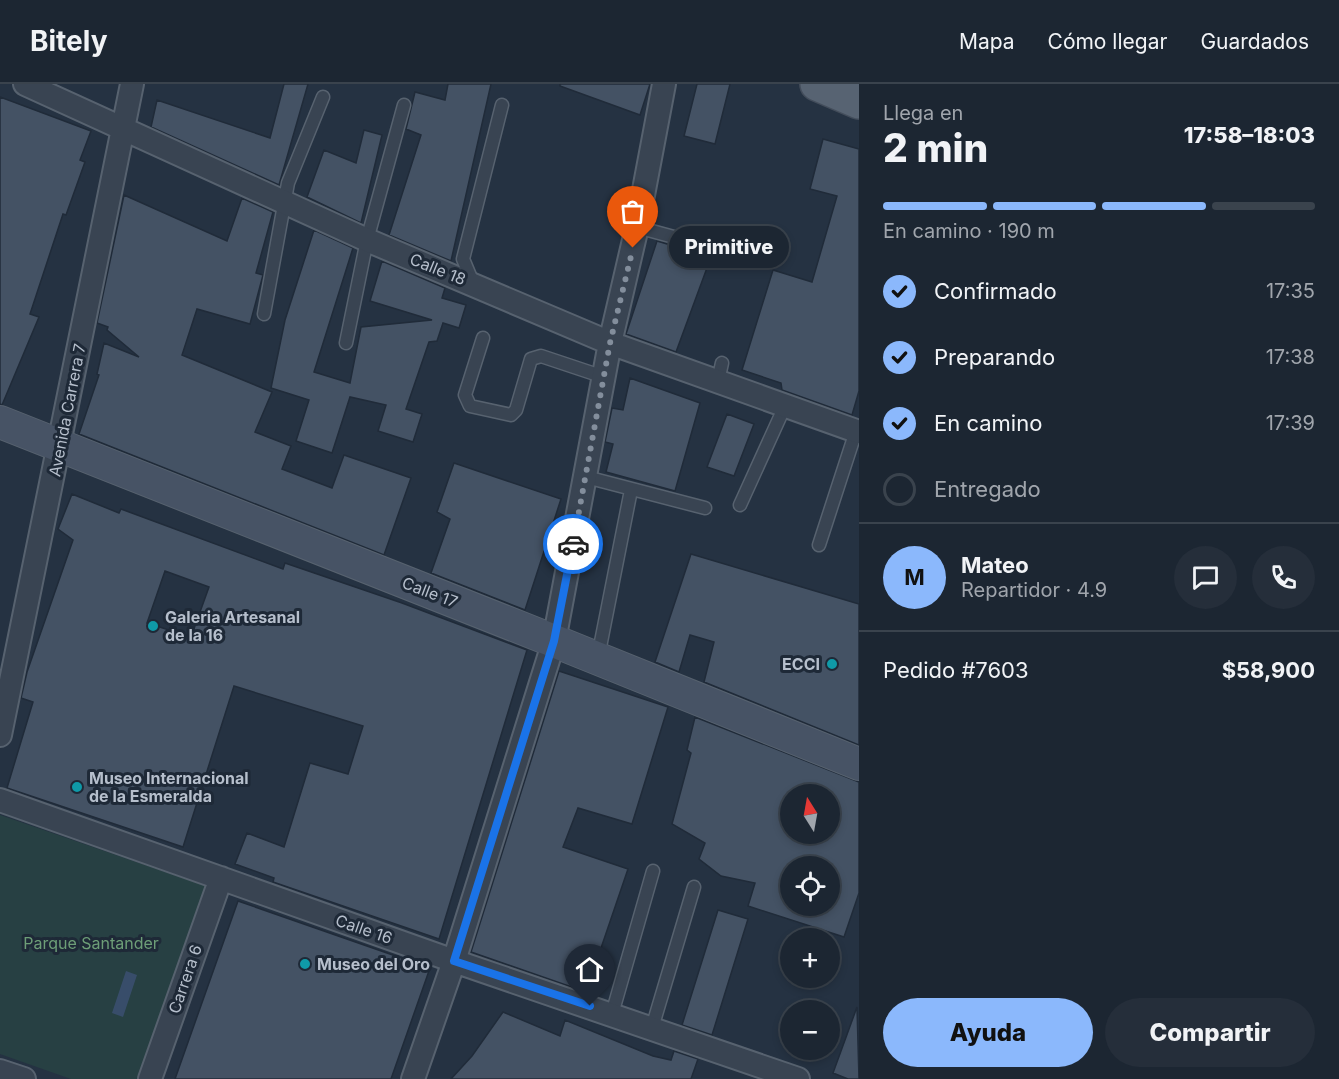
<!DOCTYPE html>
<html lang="es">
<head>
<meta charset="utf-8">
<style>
  :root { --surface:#1c2632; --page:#252e3a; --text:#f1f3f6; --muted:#a0a5ac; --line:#3a434d; --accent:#8bb8fc }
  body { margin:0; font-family:Inter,sans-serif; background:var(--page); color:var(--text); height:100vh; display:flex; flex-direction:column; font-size:22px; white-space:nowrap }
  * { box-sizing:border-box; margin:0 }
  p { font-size:20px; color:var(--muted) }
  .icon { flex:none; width:33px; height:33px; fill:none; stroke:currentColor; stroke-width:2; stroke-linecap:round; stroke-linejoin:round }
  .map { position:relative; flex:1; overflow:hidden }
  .side { display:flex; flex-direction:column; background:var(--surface); width:480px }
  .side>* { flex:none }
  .needle { width:39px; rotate:349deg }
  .tools { position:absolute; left:780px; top:700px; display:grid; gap:12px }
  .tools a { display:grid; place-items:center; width:60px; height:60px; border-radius:50%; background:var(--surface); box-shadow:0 3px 9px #0003,0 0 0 2px var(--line); font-size:30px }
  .pin { position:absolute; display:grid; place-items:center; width:51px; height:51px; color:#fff; margin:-62px -26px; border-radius:50% 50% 50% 0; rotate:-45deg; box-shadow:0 0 6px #0007 }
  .pin .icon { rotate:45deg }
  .courier { position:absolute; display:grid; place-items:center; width:60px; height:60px; margin:-30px; border:4px solid #1a73e8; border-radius:50%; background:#fff; color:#222; box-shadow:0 2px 8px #0007 }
  .bubble { position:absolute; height:42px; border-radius:21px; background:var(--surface); box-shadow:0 3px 9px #0003,0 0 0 2px var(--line); font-size:20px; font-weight:800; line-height:42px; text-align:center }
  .head em { font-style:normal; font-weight:800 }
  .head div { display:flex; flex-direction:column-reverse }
  .head { display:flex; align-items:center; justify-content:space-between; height:102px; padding:0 24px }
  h1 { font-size:39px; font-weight:800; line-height:45px }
  .bar { display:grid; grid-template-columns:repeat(4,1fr); gap:9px 6px; align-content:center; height:72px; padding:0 24px }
  .bar i { height:8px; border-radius:4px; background:var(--line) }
  .bar .active { background:var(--accent) }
  .bar p { grid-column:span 4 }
  .line { display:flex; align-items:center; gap:15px; padding:0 24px; border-top:2px solid var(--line) }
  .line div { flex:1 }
  .round { display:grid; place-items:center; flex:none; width:63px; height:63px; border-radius:32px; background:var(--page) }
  ol { padding:0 24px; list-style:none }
  li { display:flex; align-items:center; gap:18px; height:66px }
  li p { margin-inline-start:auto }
  li .icon { padding:6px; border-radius:50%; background:var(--accent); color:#111; stroke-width:4 }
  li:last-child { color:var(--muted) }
  li i { width:33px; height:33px; border:3px solid var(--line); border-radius:50% }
  .cta { display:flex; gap:12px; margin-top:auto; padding:12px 24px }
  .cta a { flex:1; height:69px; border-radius:36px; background:var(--accent); color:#111; font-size:24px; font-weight:800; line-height:69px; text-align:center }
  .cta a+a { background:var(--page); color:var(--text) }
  header { display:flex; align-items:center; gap:36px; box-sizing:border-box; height:84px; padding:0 30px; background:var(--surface); border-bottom:2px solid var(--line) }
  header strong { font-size:28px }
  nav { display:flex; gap:33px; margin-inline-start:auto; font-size:21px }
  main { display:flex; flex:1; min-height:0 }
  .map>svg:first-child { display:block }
  .green { fill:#274043 }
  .water { fill:#384d6a }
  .building { fill:#445264; stroke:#202b39; stroke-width:1.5; fill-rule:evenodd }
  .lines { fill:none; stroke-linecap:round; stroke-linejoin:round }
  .lane-casing { stroke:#57626f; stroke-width:15 }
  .street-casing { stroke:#57626f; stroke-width:26 }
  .secondary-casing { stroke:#57626f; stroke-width:34 }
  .primary-casing { stroke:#434d5b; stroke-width:36 }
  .lane { stroke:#394452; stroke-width:12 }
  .street { stroke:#394452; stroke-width:22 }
  .secondary { stroke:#475365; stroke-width:32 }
  .primary { stroke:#576372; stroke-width:33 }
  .done { stroke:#838e9c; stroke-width:6; stroke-dasharray:0 10.8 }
  .route { stroke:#1a73e8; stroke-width:8 }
  .culture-dot { fill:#0f9aa8; stroke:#1e2937; stroke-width:2 }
  .labels { text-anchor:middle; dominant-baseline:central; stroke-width:6; stroke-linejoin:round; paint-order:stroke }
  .street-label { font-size:16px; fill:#b6bfcc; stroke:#1e2937 }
  .poi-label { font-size:16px; font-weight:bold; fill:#b6bfcc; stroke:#1e2937; text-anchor:start }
  .park-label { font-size:16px; fill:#6d9e77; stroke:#1e2937 }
</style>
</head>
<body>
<header>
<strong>Bitely</strong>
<nav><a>Mapa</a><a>Cómo llegar</a><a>Guardados</a></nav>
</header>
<main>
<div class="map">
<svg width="859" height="995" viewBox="0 0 859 995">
  <rect width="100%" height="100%" fill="#253242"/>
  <path class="green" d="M0,731L206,802L138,995H71L0,970Z"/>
  <path class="water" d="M126,887L137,891L123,933L112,929Z"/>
  <path class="building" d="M284,0H308L279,101L151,43L157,16L270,54Z
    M448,0H491L451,177L389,151L421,51L406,45L415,8L445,16Z
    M560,0H650L640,31L560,2Z
    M697,0H730L715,60L684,52Z
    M0,13L91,47L80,76L85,78L66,131L63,130L30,230L39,233L2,321L0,320Z
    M364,46L382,51L361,139L307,113L324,66L356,79Z
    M823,55L859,65V307L852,331L782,306L781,299L742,286L773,186L812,198L837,112L810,105Z
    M124,111L227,157L242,114L273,128L256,189L263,191L250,240L197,225L182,271L272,308L255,348L291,362L282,385L332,404L344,371L411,394L384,471L79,350L99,291L97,290L104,259L139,273L107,246L108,243L97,239Z
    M314,146L353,164L314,288L350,299L361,243L432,236L370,217L382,177L445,204L442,214L466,221L459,244L443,239L437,257L429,258L406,325L422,330L413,358L378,347L386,321L350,313L332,369L296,357L309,316L271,304L285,236Z
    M657,157L711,173L676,268L626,250Z
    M630,294L700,319L675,407L606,388L613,360L605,358L612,324L623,326Z
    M727,330L754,340L734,392L707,383Z
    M454,379L561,415L525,526L431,489L450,435L437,428Z
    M72,410L119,429L121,425L283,485L285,479L402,519L527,566L439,855L273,798L274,794L235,780L247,749L284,763L310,679L348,690L363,642L234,602L183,763L7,704L33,618L21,614L27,588L73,456L58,445ZM165,487L209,503L191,553L147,539Z
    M691,470L859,520V661L704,598L714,558L690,551L679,588L655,578Z
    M559,587L668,623L632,740L578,724L563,763L628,785L586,908L471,868Z
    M695,633L859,698V809L844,853L748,822L755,799L721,792L699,775L705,759L672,740L691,669L687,666ZM790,711H830V750H790ZM790,783H830V822H790Z
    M238,817L430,884L391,995H175Z
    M718,826L748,835L712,951L682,941Z
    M857,923L859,995H848L833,989Z
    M503,928L560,952L565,936L653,972L671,976L674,967L698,975L691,995H451L472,972Z"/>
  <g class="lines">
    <g class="lane-casing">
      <path id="lane" d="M637,143L751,174
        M473,199L463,175L502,21
        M264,230L288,99L323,13
        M483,254L465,311L470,322L511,331L516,326L531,275L541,272L604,293
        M346,259L367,156L404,21
        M718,297L722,279
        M586,393L705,424
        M740,421L785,322
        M819,461L856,347
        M598,573L631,406
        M612,930L653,787
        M652,944L694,803"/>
    </g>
    <g class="street-casing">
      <path id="street" d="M25,0L367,156L610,259L859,348
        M0,651L132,0
        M0,716L454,877L798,995
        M0,987L24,995
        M150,995L221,794
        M413,995L454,877L554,557L610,259L637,143L664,0"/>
    </g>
    <g class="secondary-casing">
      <path id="secondary" d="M0,338L554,557L859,680"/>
    </g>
    <g class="primary-casing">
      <path id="primary" d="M817,0L859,18"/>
    </g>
    <use href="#lane" class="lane"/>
    <use href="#street" class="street"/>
    <use href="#secondary" class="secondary"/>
    <use href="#primary" class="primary"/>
  </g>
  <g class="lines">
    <path class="done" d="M573,460L610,259L633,164"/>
    <path class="route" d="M573,460L554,557L454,877L590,922"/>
  </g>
  <g class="culture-dot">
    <circle cx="153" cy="542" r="6"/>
    <circle cx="832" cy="580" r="6"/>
    <circle cx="77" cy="703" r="6"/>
    <circle cx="305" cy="880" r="6"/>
  </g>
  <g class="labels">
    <g class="street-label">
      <text transform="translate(438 185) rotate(22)">Calle 18</text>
      <text transform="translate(67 326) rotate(-79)">Avenida Carrera 7</text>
      <text transform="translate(430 508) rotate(21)">Calle 17</text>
      <text transform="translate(364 845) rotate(19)">Calle 16</text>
      <text transform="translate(185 895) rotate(-71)">Carrera 6</text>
    </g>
    <g class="poi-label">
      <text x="165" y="533">Galeria Artesanal<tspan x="165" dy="18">de la 16</tspan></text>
      <text x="820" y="580" text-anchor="end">ECCI</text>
      <text x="89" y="694">Museo Internacional<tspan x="89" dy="18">de la Esmeralda</tspan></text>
      <text x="317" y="880">Museo del Oro</text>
    </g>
    <g class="park-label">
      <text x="91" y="859">Parque Santander</text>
    </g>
  </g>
</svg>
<div class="tools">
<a><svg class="needle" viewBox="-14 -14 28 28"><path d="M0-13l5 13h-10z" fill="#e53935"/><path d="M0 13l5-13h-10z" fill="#a0a5ac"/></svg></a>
<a><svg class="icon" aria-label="locate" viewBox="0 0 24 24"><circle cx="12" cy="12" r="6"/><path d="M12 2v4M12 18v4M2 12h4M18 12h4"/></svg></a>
<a>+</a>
<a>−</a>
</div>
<div class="pin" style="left:633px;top:164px;background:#ea580c"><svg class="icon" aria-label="bag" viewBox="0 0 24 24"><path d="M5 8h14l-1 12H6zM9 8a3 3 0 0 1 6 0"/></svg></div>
<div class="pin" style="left:590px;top:922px;background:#1f2937"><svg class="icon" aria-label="home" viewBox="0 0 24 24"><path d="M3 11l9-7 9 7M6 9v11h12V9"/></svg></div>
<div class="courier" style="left:573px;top:460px"><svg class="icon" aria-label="car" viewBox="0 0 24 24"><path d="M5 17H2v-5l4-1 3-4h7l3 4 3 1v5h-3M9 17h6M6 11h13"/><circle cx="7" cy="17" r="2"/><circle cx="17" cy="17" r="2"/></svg></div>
<div class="bubble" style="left:669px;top:142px;width:120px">Primitive</div>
</div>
<section class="side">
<div class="head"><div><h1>2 min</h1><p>Llega en</p></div><em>17:58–18:03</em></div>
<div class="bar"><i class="active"></i><i class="active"></i><i class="active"></i><i></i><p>En camino · 190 m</p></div>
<ol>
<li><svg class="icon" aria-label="check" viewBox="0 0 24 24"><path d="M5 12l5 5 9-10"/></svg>Confirmado<p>17:35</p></li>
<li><svg class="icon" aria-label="check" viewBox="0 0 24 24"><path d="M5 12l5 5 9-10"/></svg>Preparando<p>17:38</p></li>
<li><svg class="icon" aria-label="check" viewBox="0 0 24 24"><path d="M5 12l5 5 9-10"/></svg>En camino<p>17:39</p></li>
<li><i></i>Entregado</li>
</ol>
<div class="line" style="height:108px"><b class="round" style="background:var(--accent);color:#111">M</b><div><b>Mateo</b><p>Repartidor · 4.9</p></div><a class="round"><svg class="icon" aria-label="chat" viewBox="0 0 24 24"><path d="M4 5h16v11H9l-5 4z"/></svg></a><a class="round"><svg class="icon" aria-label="phone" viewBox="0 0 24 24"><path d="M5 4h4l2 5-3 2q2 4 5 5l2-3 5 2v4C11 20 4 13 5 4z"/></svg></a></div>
<div class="line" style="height:78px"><div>Pedido #7603</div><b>$58,900</b></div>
<div class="cta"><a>Ayuda</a><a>Compartir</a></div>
</section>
</main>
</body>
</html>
